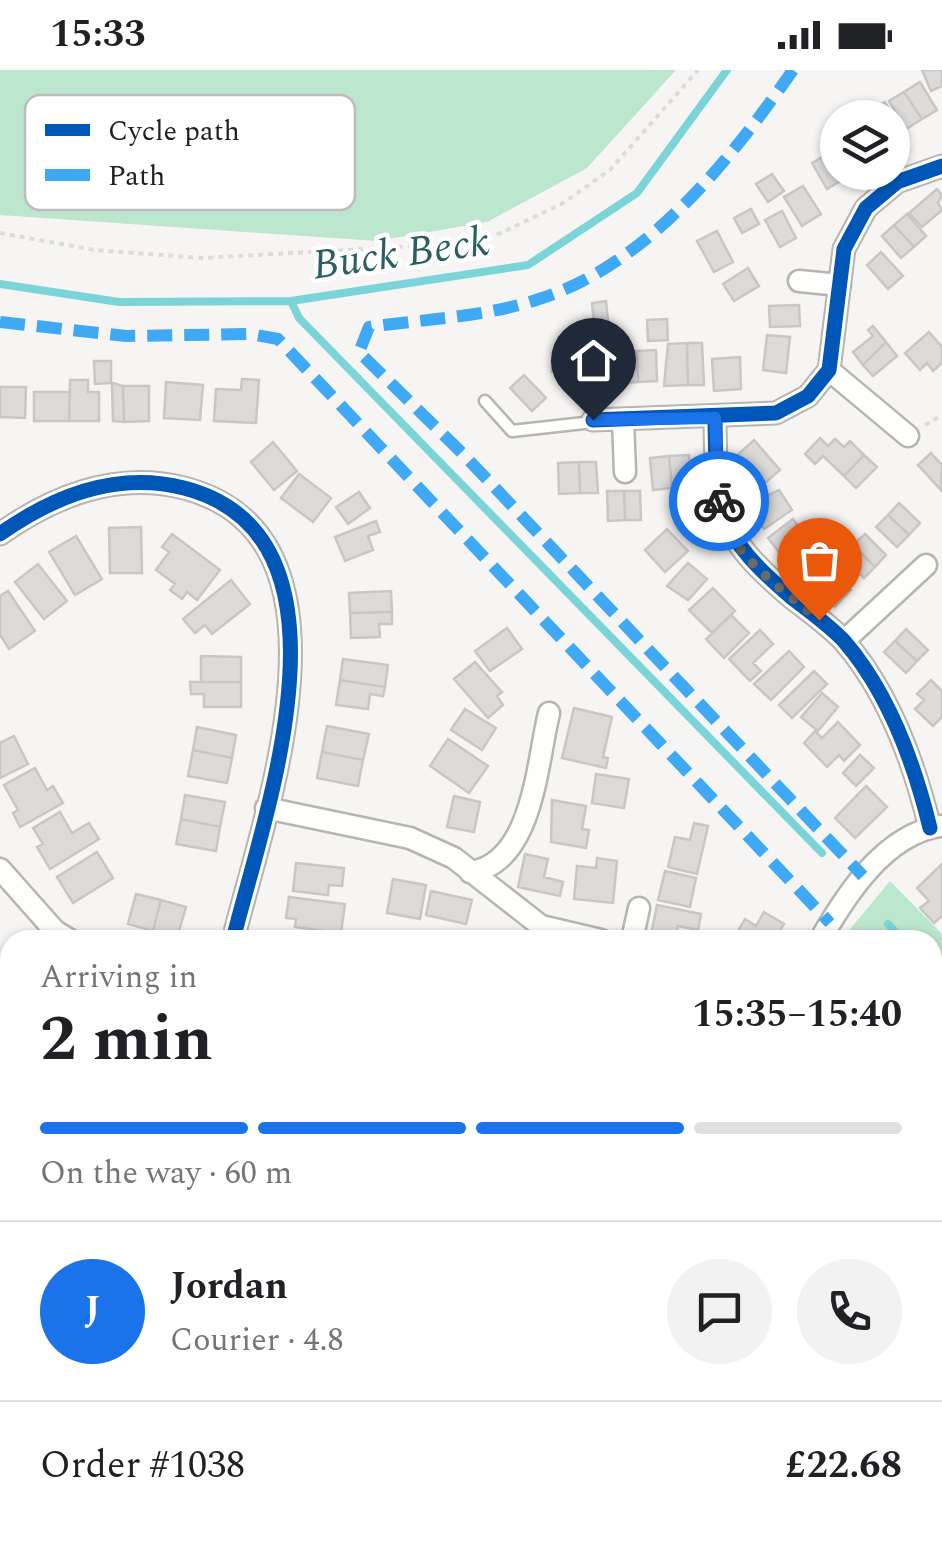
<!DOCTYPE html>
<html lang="en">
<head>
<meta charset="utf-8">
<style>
  :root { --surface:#fff; --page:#f2f2f2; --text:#202124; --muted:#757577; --line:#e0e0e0; --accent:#1a73e8 }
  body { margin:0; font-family:Spectral,serif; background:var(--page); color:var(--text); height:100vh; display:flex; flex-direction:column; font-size:38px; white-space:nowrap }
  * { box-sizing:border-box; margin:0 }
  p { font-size:32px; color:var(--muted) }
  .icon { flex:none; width:55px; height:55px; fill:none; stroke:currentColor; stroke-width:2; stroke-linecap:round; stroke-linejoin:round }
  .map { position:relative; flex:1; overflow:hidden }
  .details { position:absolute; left:0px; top:860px; width:942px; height:620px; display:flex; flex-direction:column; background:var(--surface); border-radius:30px 30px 0 0; box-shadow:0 2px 8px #0004 }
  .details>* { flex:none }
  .fabs { position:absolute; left:820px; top:30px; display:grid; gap:20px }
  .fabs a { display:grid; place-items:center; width:90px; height:90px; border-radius:50%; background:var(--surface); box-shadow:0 2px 8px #0004; font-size:50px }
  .pin { position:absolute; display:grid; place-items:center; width:85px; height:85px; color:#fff; margin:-102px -42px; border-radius:50% 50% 50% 0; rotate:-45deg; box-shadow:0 0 10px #0007 }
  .pin .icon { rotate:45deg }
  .courier { position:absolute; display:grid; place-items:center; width:100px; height:100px; margin:-50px; border:8px solid #1a73e8; border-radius:50%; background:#fff; color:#222; box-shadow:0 2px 12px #0007 }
  .head em { font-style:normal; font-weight:700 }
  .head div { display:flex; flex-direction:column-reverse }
  .head { display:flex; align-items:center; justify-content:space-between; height:170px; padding:0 40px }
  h1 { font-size:65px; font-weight:700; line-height:75px }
  .bar { display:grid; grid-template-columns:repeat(4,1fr); gap:15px 10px; align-content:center; height:120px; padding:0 40px }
  .bar i { height:12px; border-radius:8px; background:var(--line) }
  .bar .current { background:var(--accent) }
  .bar p { grid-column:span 4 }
  .line { display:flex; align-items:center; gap:25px; padding:0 40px; border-top:2px solid var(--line) }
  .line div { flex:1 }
  .round { display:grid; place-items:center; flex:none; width:105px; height:105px; border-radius:52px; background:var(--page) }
  .status { display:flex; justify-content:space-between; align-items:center; height:70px; padding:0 50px; background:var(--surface); direction:ltr }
  .status svg { height:28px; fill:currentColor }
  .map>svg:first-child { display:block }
  .green { fill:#bce6cd }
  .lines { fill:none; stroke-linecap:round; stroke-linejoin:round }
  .stream { stroke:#7bd5d8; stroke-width:8 }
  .building { fill:#dcdbd9; stroke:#c8c7c5; stroke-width:2.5 }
  .lane-casing { stroke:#b6b5b3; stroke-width:15 }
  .street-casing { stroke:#b6b5b3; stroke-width:25 }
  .path { stroke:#dcdcda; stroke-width:4; stroke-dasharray:5 5; stroke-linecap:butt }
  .lane { stroke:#fefefd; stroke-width:10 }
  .street { stroke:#fefefd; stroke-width:20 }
  .quiet { stroke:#3fa9f5; stroke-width:12; stroke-dasharray:25 12; stroke-linecap:butt }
  .cycleway-casing { stroke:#fff; stroke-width:21 }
  .cycleway { stroke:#0057b8; stroke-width:15 }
  .done { stroke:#6c6b69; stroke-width:10; stroke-dasharray:0 18 }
  .route { stroke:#1a73e8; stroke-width:12 }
  .labels { text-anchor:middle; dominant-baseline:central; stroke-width:9; stroke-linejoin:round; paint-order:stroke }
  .water-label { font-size:42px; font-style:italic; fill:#2b6062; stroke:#fff }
  .key { fill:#fff; stroke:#bcbcbc; stroke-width:2.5 }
  .key-label { font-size:28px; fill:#21201f }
</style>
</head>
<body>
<div class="status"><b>15:33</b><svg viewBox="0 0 49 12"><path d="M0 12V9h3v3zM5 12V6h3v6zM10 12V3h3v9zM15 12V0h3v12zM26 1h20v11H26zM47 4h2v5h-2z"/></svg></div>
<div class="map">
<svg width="942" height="1480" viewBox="0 0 942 1480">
  <rect width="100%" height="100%" fill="#f7f5f3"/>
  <path class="green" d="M0,0H676L587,98L487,152L377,171L0,145Z
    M890,811L942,864V941L933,940L932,870H841Z"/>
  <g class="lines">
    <path class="stream" d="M0,214L119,232L291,231L528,195L637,123L727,0
      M291,231L299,248L822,783
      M888,854L903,870
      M932,896L942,900"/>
  </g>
  <path class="building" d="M922,0H942V16L931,21Z
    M920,12L937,40L922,49L904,22Z
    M904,22L922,49L906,59L889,31Z
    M885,32L901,60L892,65V48H869L866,43Z
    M829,83L845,108L827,119L812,93Z
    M772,104L784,121L768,132L756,114Z
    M803,116L821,144L802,156L784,127Z
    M937,119L942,125L938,133L942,140L922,157L909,143Z
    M751,139L759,154L742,163L734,148Z
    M782,141L796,168L780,177L765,150Z
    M907,144L926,166L914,177L894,155Z
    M894,155L914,177L901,188L882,166Z
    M717,161L733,192L714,202L697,171Z
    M881,182L903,206L888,219L867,195Z
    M748,198L759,216L734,231L723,214Z
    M606,231L608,251L594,252L592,233Z
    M799,235L800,256L770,257L769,236Z
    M667,249L668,270L648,271L647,250Z
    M873,256L886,272L863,295L853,282L873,266L868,260Z
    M929,262L942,277V293L933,301L927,293L920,300L905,283Z
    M767,265L790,267L786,303L763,300Z
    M886,272L897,286L873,306L863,295Z
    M687,273L688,315L664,316L668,274Z
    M687,273H702L704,315H688Z
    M656,280L657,311L638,312L637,281Z
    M637,281L638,312L619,313L618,282Z
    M740,287L741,319L714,321L712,289Z
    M586,289L588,319L568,320L567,302H552V291Z
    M586,289H605L606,319H588Z
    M94,291H111V313L95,314Z
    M524,305L546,328L532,341L510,318Z
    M242,309L259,310L256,353L214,351L216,319L241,320Z
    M70,310H88V322H99V351H69Z
    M166,312L203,315L200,350L164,348Z
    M112,313L123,316L124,352L113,351Z
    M123,316H149V351L124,352Z
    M0,317H26L25,348L0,347Z
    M34,322H70L69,351H34Z
    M820,368L828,376L835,369L844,377L850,371L864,385L844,406L823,386L815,394L805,384Z
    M754,370L780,400L749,427L734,410L746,400L735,387Z
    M273,372L297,401L274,420L251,392Z
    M931,383L942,395L941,420L918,395Z
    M689,385L691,417L672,418L669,386Z
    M864,385L877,397L856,418L844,406Z
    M669,386L672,418L653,420L650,388Z
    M579,392H596L598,423H580Z
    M579,392L580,423L559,424L558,393Z
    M299,404L331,428L313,452L281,428Z
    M779,420L792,440L764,459L748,435Z
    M607,421H624L625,450L608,451Z
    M624,421H640L641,450H625Z
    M359,422L370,438L348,454L336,437Z
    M899,433L920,453L909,465L888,445Z
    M888,445L909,465L897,477L876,457Z
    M793,449L814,477L797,490L791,481L783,487L768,468Z
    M376,451L380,462L368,466L373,480L345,491L335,467Z
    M141,457L142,503H110L109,458Z
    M667,459L688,481L665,502L645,480Z
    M172,464L220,500L197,530L187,522L182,529L170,520L175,514L156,500L169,482L162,477Z
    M865,464L886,485L875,497L853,475Z
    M76,466L102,509L75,525L49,482Z
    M853,475L875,497L864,508L842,487Z
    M688,493L707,509L688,530L667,516Z
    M38,494L67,531L44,549L15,512Z
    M828,498L851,520L835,537L812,514Z
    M231,510L250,534L212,564L205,555L195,563L183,549Z
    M713,518L735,541L712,563L689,540Z
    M8,521L35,561L9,579L0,565V526Z
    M391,521L392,542L350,543L349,523Z
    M392,542V554H379L380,567L351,568L350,543Z
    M731,545L749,563L724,588L706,569Z
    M507,558L522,579L490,601L475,581Z
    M906,559L928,580L917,591L895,571Z
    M760,560L773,574L753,593L761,601L750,611L729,589Z
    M895,571L917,591L906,603L884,582Z
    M789,581L804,597L771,630L754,614Z
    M201,586L241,587V612H201Z
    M343,589L388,595L385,617L340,610Z
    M475,592L502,622L497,626L503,635L488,648L454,609Z
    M814,601L827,614L792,648L779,635Z
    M340,610L385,617L383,626L370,624L368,639L336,635Z
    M931,610L942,621V647L933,656L915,639L924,630L917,624Z
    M190,612H241V637H204V624H191Z
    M822,623L838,637L818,661L801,647Z
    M574,638L612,647L603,687L608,688L606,698L562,688Z
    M465,639L496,658L482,680L451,660Z
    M838,652L860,675L844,691L839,685L827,697L804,673L815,661L822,668Z
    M327,656L369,664L363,690L322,682Z
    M197,657L236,665L232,688L193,680Z
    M14,666L28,694L0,708V673Z
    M448,669L488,696L469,723L430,696Z
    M193,680L232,688L227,713L188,706Z
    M322,682L363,690L358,716L317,708Z
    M860,685L874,698L856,716L843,703Z
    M35,698L47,720L53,716L63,733L20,757L13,743L18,740L4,715Z
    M596,704L629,709L624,738L592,733Z
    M866,716L887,737L855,768L835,748Z
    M185,725L225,732L220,757L181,749Z
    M454,726L480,732L474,762L447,757Z
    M552,730L586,736L582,759L589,760L586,778L551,772Z
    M60,742L72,763L89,753L99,769L50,799L37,777L43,774L33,758Z
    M181,749L220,757L216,781L176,774Z
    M694,753L708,756L697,804L668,797L675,767L690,770Z
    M97,782L113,808L73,833L57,807Z
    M525,784L548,789L544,807L563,812L560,826L518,817Z
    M597,788L617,791L613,833L574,829L577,796L596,798Z
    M296,793L344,798L342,816L329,815L328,825L293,821Z
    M942,794V846L934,853L920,838L929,831L917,818Z
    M665,801L696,808L690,837L658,830Z
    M393,809L426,815L420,849L387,843Z
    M431,821L472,830L466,854L426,845Z
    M136,824L161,830L153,861L128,854Z
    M289,827L345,834L341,863L295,857L296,849L286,848Z
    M161,830L186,837L177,868L153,861Z
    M657,835L701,844L698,860L678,856L675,870H650Z
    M764,842L784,854L774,870H745L736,864L745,849L756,856Z
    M0,914H10V960L0,959Z
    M932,998L942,1000L940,1033L932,1032Z
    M10,1107V1139L0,1141V1108Z
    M932,1147L942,1148V1200L932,1199Z
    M10,1265V1295L1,1296L0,1266Z
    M932,1335L942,1337V1370L932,1368Z
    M932,1465L942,1468V1480H919L922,1470H932Z
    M542,1470H576L577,1480H543Z
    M609,1470H641L642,1480H610Z
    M741,1470H774L773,1479L741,1476Z
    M842,1470H873L871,1480L841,1477Z
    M873,1470H904L902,1480H871Z"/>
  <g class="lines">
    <g class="lane-casing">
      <path id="lane" d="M485,331L512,361L593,352"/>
    </g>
    <g class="street-casing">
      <path id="street" d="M799,211L840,215
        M829,300L908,366
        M715,348C716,442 717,464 791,527C809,541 829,555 844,571C889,623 914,692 930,758
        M593,350L776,343L808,326L829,300L844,179L866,138L897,112L942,96
        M623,350L625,402
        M0,464C55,425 117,401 184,418C369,466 263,747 233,870
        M844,571L926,495
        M266,738L410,768L454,788L541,856L601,870
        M0,799L55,861L70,870
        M470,802C533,794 537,692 549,643
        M632,870L639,838
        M820,870C846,825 884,765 940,756
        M932,1095L942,1096
        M0,1201L10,1199
        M932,1404L942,1406
        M198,1470L199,1480
        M505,1470L506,1480
        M107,1480L175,1470"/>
    </g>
    <path class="path" d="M0,163L95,180L202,188L454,174L501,163L563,133L610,100L698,0
      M925,355L942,345"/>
    <use href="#lane" class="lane"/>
    <use href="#street" class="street"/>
    <path class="quiet" d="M793,0C731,89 649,193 542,228C488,247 425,249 369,257L359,282L462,383L863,806
      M0,252L126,266L250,264L278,269L830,853"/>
    <g class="cycleway-casing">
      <path id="cycleway" d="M715,348C716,442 717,464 791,527C809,541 829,555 844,571C889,623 914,692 930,758
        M593,350L776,343L808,326L829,300L844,179L866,138L897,112L942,96
        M0,464C55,425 117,401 184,418C369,466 263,747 233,870"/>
    </g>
    <use href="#cycleway" class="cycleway"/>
  </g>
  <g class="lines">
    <path class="done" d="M719,431C727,485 781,517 819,550"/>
    <path class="route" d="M593,350L715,348L719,431"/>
  </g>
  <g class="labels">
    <g class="water-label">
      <text transform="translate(401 184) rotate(-8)">Buck Beck</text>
    </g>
  </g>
  <rect x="25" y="25" width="330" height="115" rx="15" class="key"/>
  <rect x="45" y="54" width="45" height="12" fill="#0057b8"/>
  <rect x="45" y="99" width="45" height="12" fill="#3fa9f5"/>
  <g class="key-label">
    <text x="108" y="70">Cycle path</text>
    <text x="108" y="115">Path</text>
  </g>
</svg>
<div class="fabs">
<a><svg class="icon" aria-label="layers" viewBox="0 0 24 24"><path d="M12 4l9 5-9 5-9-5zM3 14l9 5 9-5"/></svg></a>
</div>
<div class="pin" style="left:819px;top:550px;background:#ea580c"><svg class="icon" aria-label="bag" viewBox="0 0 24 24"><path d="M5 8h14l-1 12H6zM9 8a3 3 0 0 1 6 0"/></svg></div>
<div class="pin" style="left:593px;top:350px;background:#1f2937"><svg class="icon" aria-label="home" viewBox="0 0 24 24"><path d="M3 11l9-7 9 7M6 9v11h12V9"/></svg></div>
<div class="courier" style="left:719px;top:431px"><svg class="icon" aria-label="bike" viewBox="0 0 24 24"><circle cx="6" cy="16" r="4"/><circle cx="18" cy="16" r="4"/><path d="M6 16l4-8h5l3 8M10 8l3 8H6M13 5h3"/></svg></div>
<section class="details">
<div class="head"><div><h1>2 min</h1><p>Arriving in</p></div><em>15:35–15:40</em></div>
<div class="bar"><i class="current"></i><i class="current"></i><i class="current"></i><i></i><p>On the way · 60 m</p></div>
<div class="line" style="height:180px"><b class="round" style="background:var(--accent);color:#fff">J</b><div><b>Jordan</b><p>Courier · 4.8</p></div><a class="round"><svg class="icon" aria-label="chat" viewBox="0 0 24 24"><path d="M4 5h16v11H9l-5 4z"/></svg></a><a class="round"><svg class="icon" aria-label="phone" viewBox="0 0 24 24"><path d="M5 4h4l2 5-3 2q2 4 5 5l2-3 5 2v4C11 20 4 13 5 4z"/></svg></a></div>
<div class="line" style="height:130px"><div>Order #1038</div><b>£22.68</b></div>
</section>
</div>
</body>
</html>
